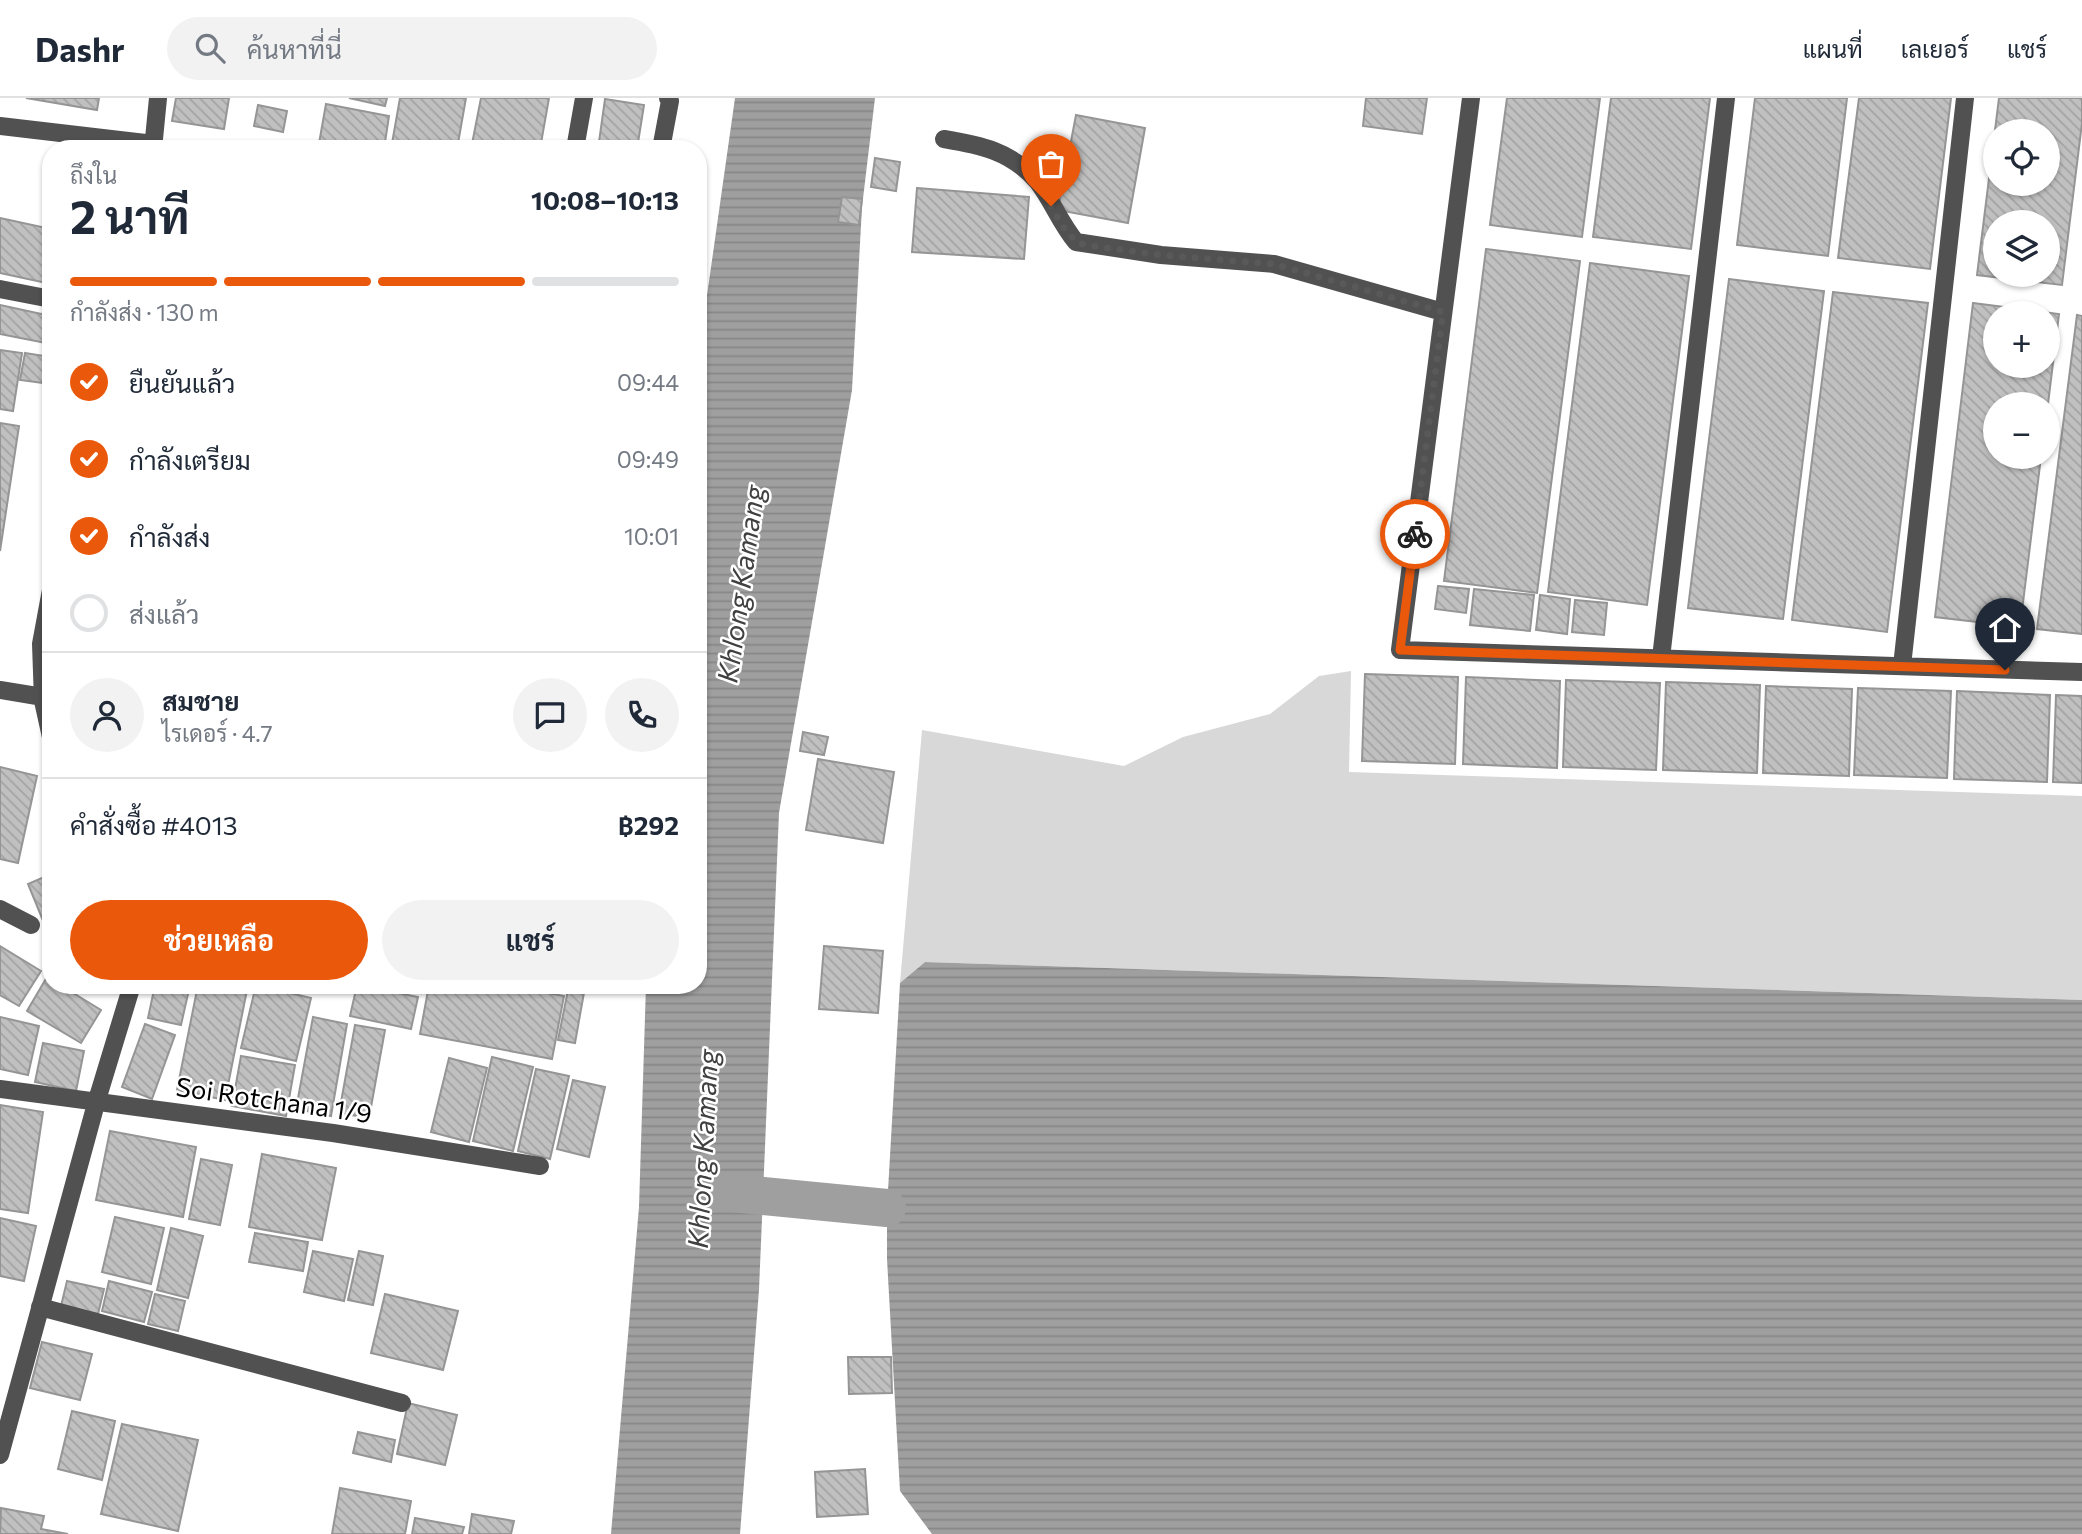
<!DOCTYPE html>
<html lang="th">
<head>
<meta charset="utf-8">
<style>
  :root { --surface:#fff; --page:#f2f2f3; --text:#1f2937; --muted:#747a83; --line:#e0e1e3; --accent:#ea580c }
  body { margin:0; font-family:Commissioner,Sarabun,sans-serif; background:var(--page); color:var(--text); height:100vh; display:flex; flex-direction:column; font-size:26px; white-space:nowrap }
  * { box-sizing:border-box; margin:0 }
  p { font-size:23px; color:var(--muted) }
  .icon { flex:none; width:38px; height:38px; fill:none; stroke:currentColor; stroke-width:2; stroke-linecap:round; stroke-linejoin:round }
  .map { position:relative; flex:1; overflow:hidden }
  .details { position:absolute; left:42px; top:42px; width:665px; height:854px; display:flex; flex-direction:column; background:var(--surface); border-radius:28px; box-shadow:0 2px 5px #0004 }
  .details>* { flex:none }
  .fabs { position:absolute; left:1983px; top:21px; display:grid; gap:14px }
  .fabs a { display:grid; place-items:center; width:77px; height:77px; border-radius:50%; background:var(--surface); box-shadow:0 2px 5px #0004; font-size:35px }
  .pin { position:absolute; display:grid; place-items:center; width:60px; height:60px; color:#fff; margin:-72px -30px; border-radius:50% 50% 50% 0; rotate:-45deg; box-shadow:0 0 7px #0007 }
  .pin .icon { rotate:45deg }
  .courier { position:absolute; display:grid; place-items:center; width:70px; height:70px; margin:-35px; border:5px solid #ea580c; border-radius:50%; background:#fff; color:#222; box-shadow:0 2px 9px #0007 }
  .summary em { font-style:normal; font-weight:700 }
  .summary div { display:flex; flex-direction:column-reverse }
  .summary { display:flex; align-items:center; justify-content:space-between; height:119px; padding:0 28px }
  h1 { font-size:46px; font-weight:700; line-height:52px }
  .bar { display:grid; grid-template-columns:repeat(4,1fr); gap:10px 7px; align-content:center; height:84px; padding:0 28px }
  .bar i { height:9px; border-radius:5px; background:var(--line) }
  .bar .active { background:var(--accent) }
  .bar p { grid-column:span 4 }
  .line { display:flex; align-items:center; gap:18px; padding:0 28px; border-top:2px solid var(--line) }
  .line div { flex:1 }
  .round { display:grid; place-items:center; flex:none; width:74px; height:74px; border-radius:37px; background:var(--page) }
  ol { padding:0 28px; list-style:none }
  li { display:flex; align-items:center; gap:21px; height:77px }
  li p { margin-inline-start:auto }
  li .icon { padding:7px; border-radius:50%; background:var(--accent); color:#fff; stroke-width:4 }
  li:last-child { color:var(--muted) }
  li i { width:38px; height:38px; border:4px solid var(--line); border-radius:50% }
  .action { display:flex; gap:14px; margin-top:auto; padding:14px 28px }
  .action a { flex:1; height:80px; border-radius:42px; background:var(--accent); color:#fff; font-size:28px; font-weight:700; line-height:80px; text-align:center }
  .action a+a { background:var(--page); color:var(--text) }
  header { display:flex; align-items:center; gap:42px; box-sizing:border-box; height:98px; padding:0 35px; background:var(--surface); border-bottom:2px solid var(--line) }
  header strong { font-size:33px }
  nav { display:flex; gap:38px; margin-inline-start:auto; font-size:24px }
  .search { width:490px; height:63px; background:var(--page); display:flex; align-items:center; gap:18px; box-sizing:border-box; padding:0 24px; border-radius:38px; color:var(--muted); font-size:26px }
  .map>svg:first-child { display:block }
  .grass { fill:#d8d8d8 }
  .water { fill:url(#water-rules) }
  .lines { fill:none; stroke-linecap:round; stroke-linejoin:round }
  .canal { stroke:#9f9f9f; stroke-width:38 }
  .building { fill:url(#building-back-hatch); stroke:#959595; stroke-width:2; fill-rule:evenodd }
  .minor { stroke:#515151; stroke-width:18 }
  .done { stroke:#595959; stroke-width:7; stroke-dasharray:0 12.6 }
  .route { stroke:#ea580c; stroke-width:9 }
  .labels { text-anchor:middle; dominant-baseline:central; stroke-width:5; stroke-linejoin:round; paint-order:stroke }
  .street-label { font-size:26px; fill:#000; stroke:#fff }
  .water-label { font-size:28px; font-style:italic; fill:#404040; stroke:#fff }
</style>
</head>
<body>
<header>
<strong>Dashr</strong>
<div class="search"><svg class="icon" aria-label="search" viewBox="0 0 24 24"><circle cx="10" cy="10" r="6"/><path d="M15 15l6 6"/></svg>ค้นหาที่นี่</div>
<nav><a>แผนที่</a><a>เลเยอร์</a><a>แชร์</a></nav>
</header>
<div class="map">
<svg width="2082" height="1436" viewBox="0 0 2082 1436">
  <defs>
    <pattern id="water-rules" width="6" height="5" patternUnits="userSpaceOnUse" patternTransform="scale(1.75)"><rect width="6" height="5" fill="#9f9f9f"/><path d="M0 2.5h6" fill="none" stroke="#878787"/></pattern>
    <pattern id="building-back-hatch" width="6" height="6" patternUnits="userSpaceOnUse" patternTransform="scale(1.75)"><rect width="6" height="6" fill="#c0c0c0"/><path d="M-1 5l2 2M0 0l6 6M5-1l2 2" fill="none" stroke="#a3a3a3"/></pattern>
  </defs>
  <rect width="100%" height="100%" fill="#fff"/>
  <path class="grass" d="M1351,573L1349,674L2082,698V902L925,864L900,885L922,632L1124,668L1183,639L1270,616L1319,578Z"/>
  <path class="water" d="M735,0H875L862,109L852,292L779,715L759,1192L740,1436H611L639,1109L646,887H698V261Z
    M925,864L2082,902V1436H932L900,1393L887,1161V1110L900,885Z"/>
  <g class="lines">
    <path class="canal" d="M711,1093L887,1110"/>
  </g>
  <path class="building" d="M26,0H99L97,12Z
    M176,0H229L224,31L172,23Z
    M349,0H387L385,8Z
    M400,0H466L457,51H391Z
    M481,0H549L540,51H471Z
    M1366,0H1427L1422,36L1363,28Z
    M1507,0H1600L1582,139L1490,127Z
    M1611,0H1710L1691,151L1593,139Z
    M1755,0H1847L1828,158L1737,147Z
    M1859,0H1951L1930,171L1838,160Z
    M1999,0H2082V25L2062,187L1977,177ZM1995,33H2048V86H1995ZM1995,124H2048V177H1995Z
    M605,1L644,7L637,51H598Z
    M326,6L389,18L384,51H318Z
    M258,7L287,13L283,34L254,28Z
    M1076,17L1145,30L1128,125L1058,112Z
    M875,60L900,64L896,93L871,89Z
    M917,90L1029,99L1024,161L912,154Z
    M842,99L862,101L859,127L838,124Z
    M0,120L51,131V186L0,175Z
    M1486,151L1580,163L1537,495L1444,483Z
    M1590,165L1689,178L1647,507L1548,494Z
    M1729,181L1824,193L1783,521L1688,510Z
    M1833,194L1928,205L1887,534L1792,522Z
    M1973,205L2059,216L2048,306H1995V359H2041L2020,529L1935,519ZM1995,215H2048V268H1995Z
    M0,207L51,218V246L0,236Z
    M2077,217L2082,218V536L2037,531Z
    M0,252L22,255L13,313L0,311Z
    M25,255L51,259V286L20,282Z
    M0,325L19,328L0,453Z
    M1438,488L1469,491L1466,515L1435,511Z
    M1474,491L1534,497L1530,533L1470,527Z
    M1540,497L1570,501L1567,536L1536,532Z
    M1575,502L1607,505L1604,537L1572,534Z
    M1365,576L1458,579L1455,666L1362,663Z
    M1466,579L1560,583L1557,670L1463,666Z
    M1566,582L1660,585L1656,672L1563,669Z
    M1666,584L1760,587L1757,675L1663,672Z
    M1766,588L1852,591L1849,678L1763,675Z
    M1858,590L1951,593L1947,680L1854,677Z
    M1957,593L2050,597L2047,684L1954,681Z
    M2056,597L2082,598V685L2053,684Z
    M803,634L828,639L824,657L800,653Z
    M818,661L894,674L883,745L806,732Z
    M0,669L37,678L18,765L0,761Z
    M51,776V842L28,786Z
    M0,848L41,873L19,908L0,897Z
    M824,848L883,853L878,915L819,911Z
    M47,879L51,882V887H60L101,912L81,945L27,913Z
    M155,887H190L181,927L148,920Z
    M198,887H248L225,1002L177,992Z
    M256,887L311,900L296,963L241,950Z
    M357,887L418,899L411,931L350,918Z
    M389,887H422L421,895Z
    M429,887H505L564,898L552,961L420,936Z
    M569,887L585,889L575,945L558,942Z
    M0,919L39,928L28,977L0,971Z
    M313,919L347,926L331,1018L296,1011Z
    M145,926L175,937L152,1001L122,989Z
    M355,927L385,932L369,1020L339,1015Z
    M43,945L84,953L76,993L35,984Z
    M241,958L295,967L286,1018L232,1008Z
    M492,959L533,969L513,1053L473,1043Z
    M449,960L487,970L469,1044L431,1034Z
    M536,971L569,978L550,1061L518,1053Z
    M573,982L605,989L589,1059L557,1051Z
    M0,1007L43,1014L28,1115L0,1111Z
    M110,1033L196,1049L183,1119L96,1102Z
    M262,1056L336,1070L322,1142L249,1129Z
    M201,1061L232,1067L220,1127L189,1121Z
    M115,1119L164,1130L151,1186L102,1174Z
    M0,1120L36,1128L24,1183L0,1178Z
    M171,1130L203,1138L188,1200L157,1192Z
    M255,1135L308,1144L303,1173L249,1164Z
    M313,1153L353,1161L344,1203L304,1194Z
    M359,1153L383,1158L373,1207L348,1202Z
    M67,1183L104,1191L98,1216L61,1208Z
    M109,1183L152,1194L144,1224L102,1213Z
    M155,1196L185,1203L178,1233L148,1226Z
    M385,1196L458,1213L443,1272L371,1255Z
    M42,1244L92,1256L80,1302L30,1290Z
    M848,1259H891L892,1295L849,1296Z
    M408,1305L457,1317L445,1367L397,1356Z
    M72,1313L115,1323L102,1382L58,1371Z
    M122,1326L198,1342L178,1433L101,1416Z
    M358,1334L395,1342L391,1364L353,1355Z
    M865,1371L868,1416L817,1419L815,1374Z
    M340,1390L411,1403L405,1436H332Z
    M1,1410L44,1418L41,1431L68,1436H0Z
    M472,1416L514,1423L511,1436H469Z
    M415,1420L464,1429L462,1436H412Z"/>
  <g class="lines">
    <path class="minor" d="M1471,0L1400,552L2082,574
      M0,28L154,46
      M944,41C980,47 1011,53 1037,83C1052,102 1060,125 1076,144L1161,157L1274,166L1443,214
      M153,51L158,0
      M575,51L584,0
      M661,51L670,3L668,0
      M0,191L51,201
      M51,492L41,546L43,603L51,639
      M1661,560L1726,0
      M1902,568L1965,0
      M0,592L43,599
      M0,811L31,827
      M0,991L333,1035L540,1068
      M40,1209L402,1305
      M0,1357L97,1002L132,887"/>
  </g>
  <g class="lines">
    <path class="done" d="M1051,108C1060,123 1067,141 1085,147L1161,157L1274,166L1443,214L1415,436"/>
    <path class="route" d="M1415,436L1400,552L2005,572"/>
  </g>
  <g class="labels">
    <g class="street-label">
      <text transform="translate(274 1001) rotate(8)">Soi Rotchana 1/9</text>
    </g>
    <g class="water-label">
      <text transform="translate(740 486) rotate(-82)">Khlong Kamang</text>
      <text transform="translate(702 1051) rotate(-87)">Khlong Kamang</text>
    </g>
  </g>
</svg>
<div class="fabs">
<a><svg class="icon" aria-label="locate" viewBox="0 0 24 24"><circle cx="12" cy="12" r="6"/><path d="M12 2v4M12 18v4M2 12h4M18 12h4"/></svg></a>
<a><svg class="icon" aria-label="layers" viewBox="0 0 24 24"><path d="M12 4l9 5-9 5-9-5zM3 14l9 5 9-5"/></svg></a>
<a>+</a>
<a>−</a>
</div>
<div class="pin" style="left:1051px;top:108px;background:#ea580c"><svg class="icon" aria-label="bag" viewBox="0 0 24 24"><path d="M5 8h14l-1 12H6zM9 8a3 3 0 0 1 6 0"/></svg></div>
<div class="pin" style="left:2005px;top:572px;background:#1f2937"><svg class="icon" aria-label="home" viewBox="0 0 24 24"><path d="M3 11l9-7 9 7M6 9v11h12V9"/></svg></div>
<div class="courier" style="left:1415px;top:436px"><svg class="icon" aria-label="bike" viewBox="0 0 24 24"><circle cx="6" cy="16" r="4"/><circle cx="18" cy="16" r="4"/><path d="M6 16l4-8h5l3 8M10 8l3 8H6M13 5h3"/></svg></div>
<section class="details">
<div class="summary"><div><h1>2 นาที</h1><p>ถึงใน</p></div><em>10:08–10:13</em></div>
<div class="bar"><i class="active"></i><i class="active"></i><i class="active"></i><i></i><p>กำลังส่ง · 130 m</p></div>
<ol>
<li><svg class="icon" aria-label="check" viewBox="0 0 24 24"><path d="M5 12l5 5 9-10"/></svg>ยืนยันแล้ว<p>09:44</p></li>
<li><svg class="icon" aria-label="check" viewBox="0 0 24 24"><path d="M5 12l5 5 9-10"/></svg>กำลังเตรียม<p>09:49</p></li>
<li><svg class="icon" aria-label="check" viewBox="0 0 24 24"><path d="M5 12l5 5 9-10"/></svg>กำลังส่ง<p>10:01</p></li>
<li><i></i>ส่งแล้ว</li>
</ol>
<div class="line" style="height:126px"><a class="round"><svg class="icon" aria-label="person" viewBox="0 0 24 24"><circle cx="12" cy="8" r="4"/><path d="M4 21q1-7 8-7t8 7"/></svg></a><div><b>สมชาย</b><p>ไรเดอร์ · 4.7</p></div><a class="round"><svg class="icon" aria-label="chat" viewBox="0 0 24 24"><path d="M4 5h16v11H9l-5 4z"/></svg></a><a class="round"><svg class="icon" aria-label="phone" viewBox="0 0 24 24"><path d="M5 4h4l2 5-3 2q2 4 5 5l2-3 5 2v4C11 20 4 13 5 4z"/></svg></a></div>
<div class="line" style="height:91px"><div>คำสั่งซื้อ #4013</div><b>฿292</b></div>
<div class="action"><a>ช่วยเหลือ</a><a>แชร์</a></div>
</section>
</div>
</body>
</html>
